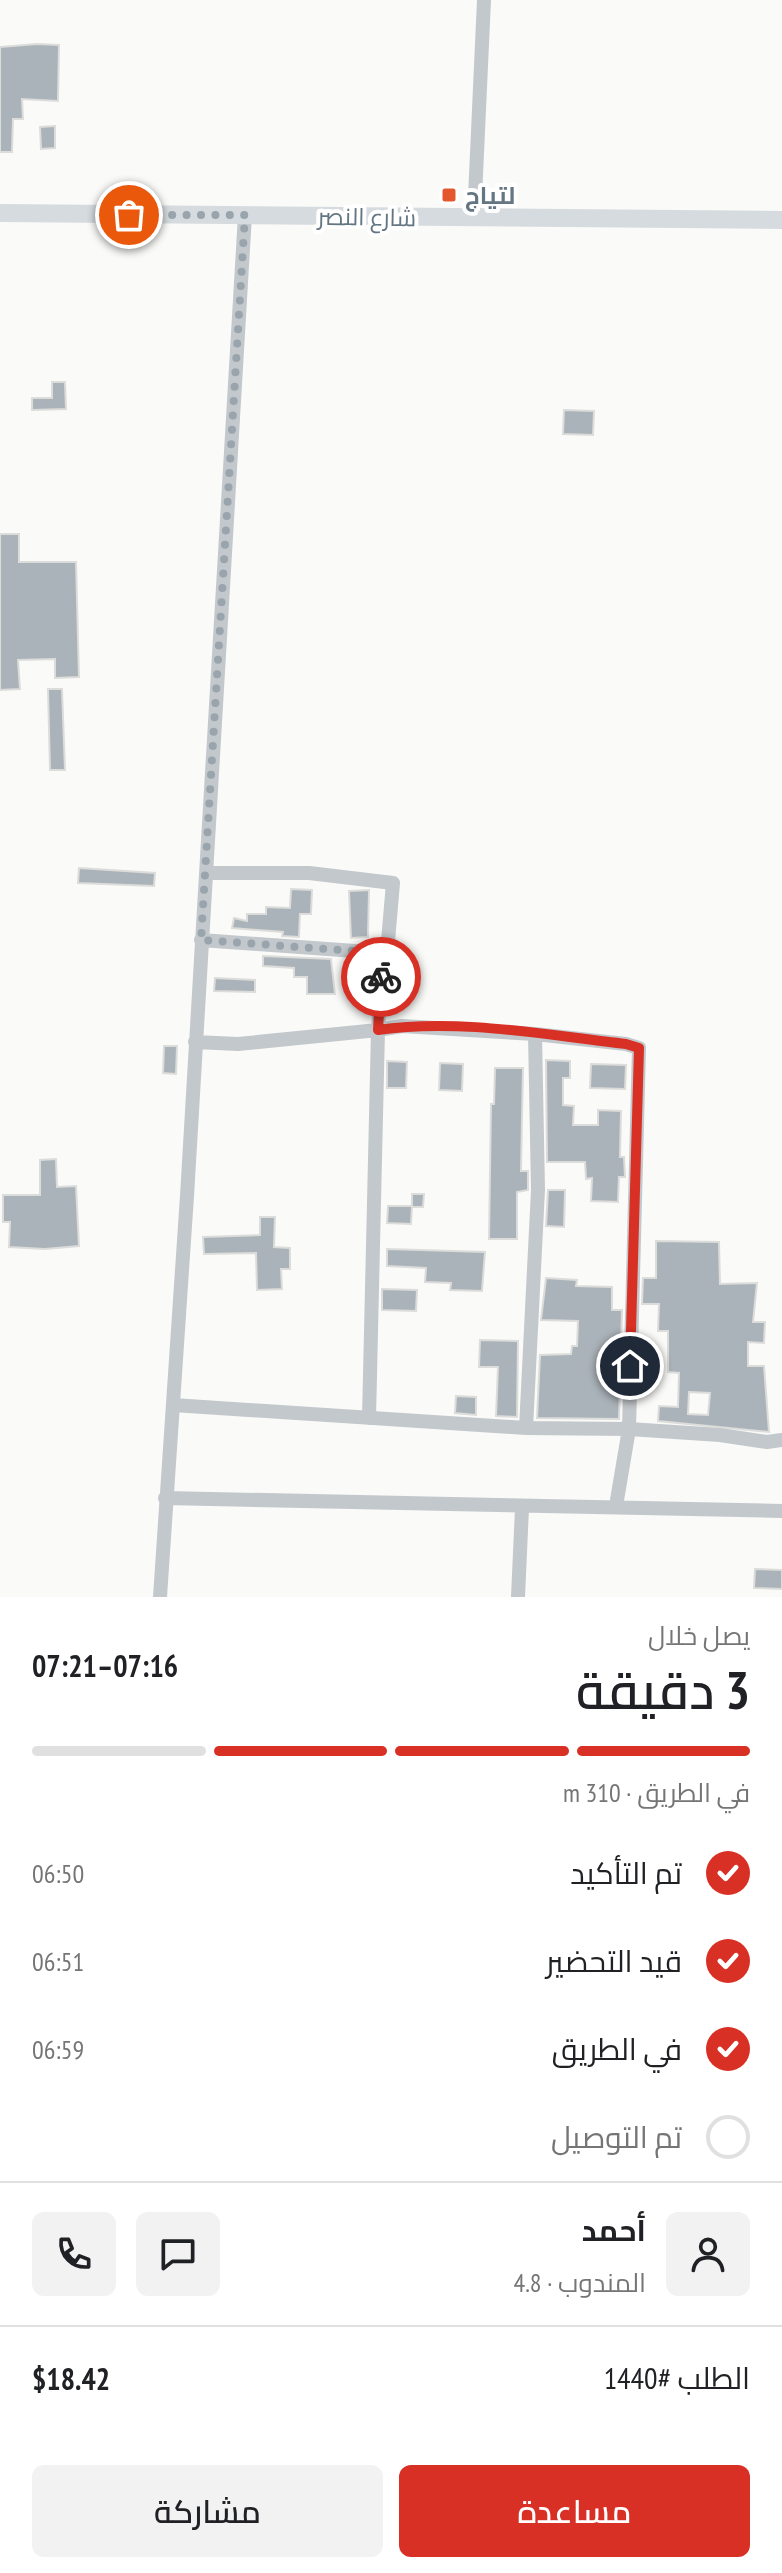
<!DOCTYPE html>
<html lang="ar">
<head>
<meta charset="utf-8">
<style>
  :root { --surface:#fff; --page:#f2f2f2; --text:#202124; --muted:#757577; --line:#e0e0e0; --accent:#d93025 }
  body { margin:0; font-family:"PT Sans Narrow",Cairo,sans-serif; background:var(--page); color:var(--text); direction:rtl; height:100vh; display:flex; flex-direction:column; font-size:30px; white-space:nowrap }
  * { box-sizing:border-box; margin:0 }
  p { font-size:26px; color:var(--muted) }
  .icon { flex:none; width:44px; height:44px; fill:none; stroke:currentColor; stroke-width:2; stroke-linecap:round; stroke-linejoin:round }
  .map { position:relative; height:1597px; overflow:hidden; direction:ltr }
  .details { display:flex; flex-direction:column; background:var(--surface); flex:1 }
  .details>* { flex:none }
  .pin { position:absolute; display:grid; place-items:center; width:68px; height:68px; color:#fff; margin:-34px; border:4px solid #fff; border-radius:50%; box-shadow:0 2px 8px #0007 }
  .courier { position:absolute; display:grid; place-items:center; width:80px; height:80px; margin:-40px; border:6px solid #d93025; border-radius:50%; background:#fff; color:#222; box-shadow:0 2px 10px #0007 }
  .head em { font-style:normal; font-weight:600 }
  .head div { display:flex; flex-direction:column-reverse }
  .head { display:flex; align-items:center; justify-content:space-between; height:136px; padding:0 32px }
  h1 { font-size:52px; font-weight:600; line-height:60px }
  .bar { display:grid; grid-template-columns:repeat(4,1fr); gap:12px 8px; align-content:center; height:96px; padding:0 32px }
  .bar i { height:10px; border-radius:6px; background:var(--line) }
  .bar .selected { background:var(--accent) }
  .bar p { grid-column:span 4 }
  .line { display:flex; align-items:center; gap:20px; padding:0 32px; border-top:2px solid var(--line) }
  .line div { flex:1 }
  .round { display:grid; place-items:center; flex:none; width:84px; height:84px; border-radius:12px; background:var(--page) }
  ol { padding:0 32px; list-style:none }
  li { display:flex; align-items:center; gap:24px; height:88px }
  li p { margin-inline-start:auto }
  li .icon { padding:8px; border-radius:50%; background:var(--accent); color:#fff; stroke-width:4 }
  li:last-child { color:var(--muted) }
  li i { width:44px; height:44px; border:4px solid var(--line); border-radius:50% }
  .action { display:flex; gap:16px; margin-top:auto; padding:16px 32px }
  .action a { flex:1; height:92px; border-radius:12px; background:var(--accent); color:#fff; font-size:32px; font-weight:600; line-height:92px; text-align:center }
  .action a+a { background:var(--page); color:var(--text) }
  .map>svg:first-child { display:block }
  .building { fill:#aab3b9; stroke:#dcdcda; stroke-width:2; fill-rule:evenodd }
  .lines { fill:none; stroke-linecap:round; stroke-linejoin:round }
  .minor { stroke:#c3c8cc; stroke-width:14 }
  .major { stroke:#d6dbdf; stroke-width:18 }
  .done { stroke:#99a4ac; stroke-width:8; stroke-dasharray:0 14.4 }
  .route { stroke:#d93025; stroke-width:10 }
  .poi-dot { fill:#e4572e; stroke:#fff; stroke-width:3 }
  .labels { text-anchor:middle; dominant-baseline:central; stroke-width:8; stroke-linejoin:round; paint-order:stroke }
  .poi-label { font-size:24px; font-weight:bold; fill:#657683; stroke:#fff; text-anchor:start }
  .street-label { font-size:24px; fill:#657683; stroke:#fff }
</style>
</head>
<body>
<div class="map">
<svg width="782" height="1597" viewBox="0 0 782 1597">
  <rect width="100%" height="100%" fill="#fafaf8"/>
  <path class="building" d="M37,44L59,45L58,101L22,99L23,119H13L12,152H0V47Z
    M55,126V148L41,149L40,127Z
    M52,382H65L66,409L32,410V398H52Z
    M564,410L594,411L593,435L563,434Z
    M0,534H19V562H76L79,677L55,678V659L18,660L20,689L0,690Z
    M48,689H62L65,770H50Z
    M79,868L155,873L154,886L78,883Z
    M291,889L312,890L311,914H300L299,937L282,936L283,932L232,928L234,918L247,921V914H266V907L290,908Z
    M369,890L368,937L351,938L349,891Z
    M263,956L331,959L335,994H307V977H294V968L263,966Z
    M215,978L255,980V992L214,991Z
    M164,1046H177L176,1074L163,1073Z
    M546,1060L570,1061V1078H563V1105L574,1106L573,1125H598V1110L621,1111L620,1157H624L625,1177H619L618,1202L591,1201L592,1178L586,1179L585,1162H547Z
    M387,1061L407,1062L406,1088H387Z
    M440,1063L463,1064L462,1091L439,1090Z
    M591,1064L626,1065L625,1089L590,1088Z
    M495,1068H523L521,1171H528V1190L517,1192V1239H489L491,1104H494Z
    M56,1159L57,1187L76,1186L79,1246L45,1249L9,1247L10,1222H3V1195H40V1160Z
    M548,1190H565L564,1227L546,1226Z
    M412,1194H424L423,1207H412L411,1224L387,1223L388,1206H412Z
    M260,1217H275L274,1247L290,1248V1269H281L282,1289L257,1290L256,1253L204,1254L203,1237L260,1235Z
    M656,1241L719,1242L720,1284L757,1283L753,1322H765L764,1343L748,1342V1366H764L769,1432L658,1421L659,1406L678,1407L679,1373L668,1372V1331H658L659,1304H642L643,1278H656ZM689,1392L710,1393L708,1415L688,1414Z
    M387,1249L485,1252L482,1291L450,1290L451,1283L425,1282L426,1268L387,1266Z
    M546,1278L577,1280L576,1286L612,1287V1310H622L619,1419L537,1418L540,1355L571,1354L572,1346H577L578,1321L541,1320Z
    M382,1289L417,1290L416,1311L382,1310Z
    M480,1340L518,1341L517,1417L496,1416L498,1367H479Z
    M456,1396L476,1397V1415L455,1413Z
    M755,1569L782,1570V1589L754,1588Z"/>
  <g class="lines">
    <path class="minor" d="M474,219L484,0
      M206,873H309L393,883L388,941L383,953L378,1030L402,1026L535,1034
      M201,940L383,953
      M195,1042L238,1044L378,1030L369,1418
      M173,1405L526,1428L629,1429L720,1435L767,1442L782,1440
      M526,1428L538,1190L535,1034L626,1044L639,1048L629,1429L616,1506
      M165,1498L782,1511
      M160,1597L187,1196L245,215
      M518,1597L522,1508"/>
    <path class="major" d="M0,213L782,220"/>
  </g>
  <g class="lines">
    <path class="done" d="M129,215H245L201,940L383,953L381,977"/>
    <path class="route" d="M381,977L378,1030C458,1018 545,1035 626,1044L639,1048L630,1366"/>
  </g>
  <rect class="poi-dot" x="441" y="187" width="16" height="16" rx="4"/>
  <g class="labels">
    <g class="poi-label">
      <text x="465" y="195">لتياج</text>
    </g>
    <g class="street-label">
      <text transform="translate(367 217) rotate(1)">شارع النصر</text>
    </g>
  </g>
</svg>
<div class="pin" style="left:129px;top:215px;background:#ea580c"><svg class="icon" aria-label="bag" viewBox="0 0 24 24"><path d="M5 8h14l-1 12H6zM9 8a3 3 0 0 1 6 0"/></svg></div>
<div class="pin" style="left:630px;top:1366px;background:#1f2937"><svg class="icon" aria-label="home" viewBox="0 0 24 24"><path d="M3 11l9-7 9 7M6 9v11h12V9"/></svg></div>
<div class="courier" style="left:381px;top:977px"><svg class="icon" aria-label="bike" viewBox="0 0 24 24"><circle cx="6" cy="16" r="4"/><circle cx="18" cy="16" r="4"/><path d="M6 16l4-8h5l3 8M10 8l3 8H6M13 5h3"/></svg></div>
</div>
<section class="details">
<div class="head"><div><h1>3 دقيقة</h1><p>يصل خلال</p></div><em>07:16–07:21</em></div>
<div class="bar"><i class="selected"></i><i class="selected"></i><i class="selected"></i><i></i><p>في الطريق · 310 m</p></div>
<ol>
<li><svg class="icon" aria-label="check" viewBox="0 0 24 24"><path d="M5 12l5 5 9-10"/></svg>تم التأكيد<p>06:50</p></li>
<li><svg class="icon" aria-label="check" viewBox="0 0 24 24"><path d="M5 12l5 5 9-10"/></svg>قيد التحضير<p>06:51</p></li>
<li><svg class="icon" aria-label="check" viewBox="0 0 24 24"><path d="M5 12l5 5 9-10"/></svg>في الطريق<p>06:59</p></li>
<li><i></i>تم التوصيل</li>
</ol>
<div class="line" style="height:144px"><a class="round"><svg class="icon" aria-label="person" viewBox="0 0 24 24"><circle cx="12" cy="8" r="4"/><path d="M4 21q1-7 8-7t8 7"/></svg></a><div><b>أحمد</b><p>المندوب · 4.8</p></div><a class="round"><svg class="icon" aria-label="chat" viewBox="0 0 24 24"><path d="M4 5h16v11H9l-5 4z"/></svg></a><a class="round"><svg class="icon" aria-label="phone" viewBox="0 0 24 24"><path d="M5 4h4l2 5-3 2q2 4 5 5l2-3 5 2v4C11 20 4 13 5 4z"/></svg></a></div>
<div class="line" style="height:104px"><div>الطلب #1440</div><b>$18.42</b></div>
<div class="action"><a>مساعدة</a><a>مشاركة</a></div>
</section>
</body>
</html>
